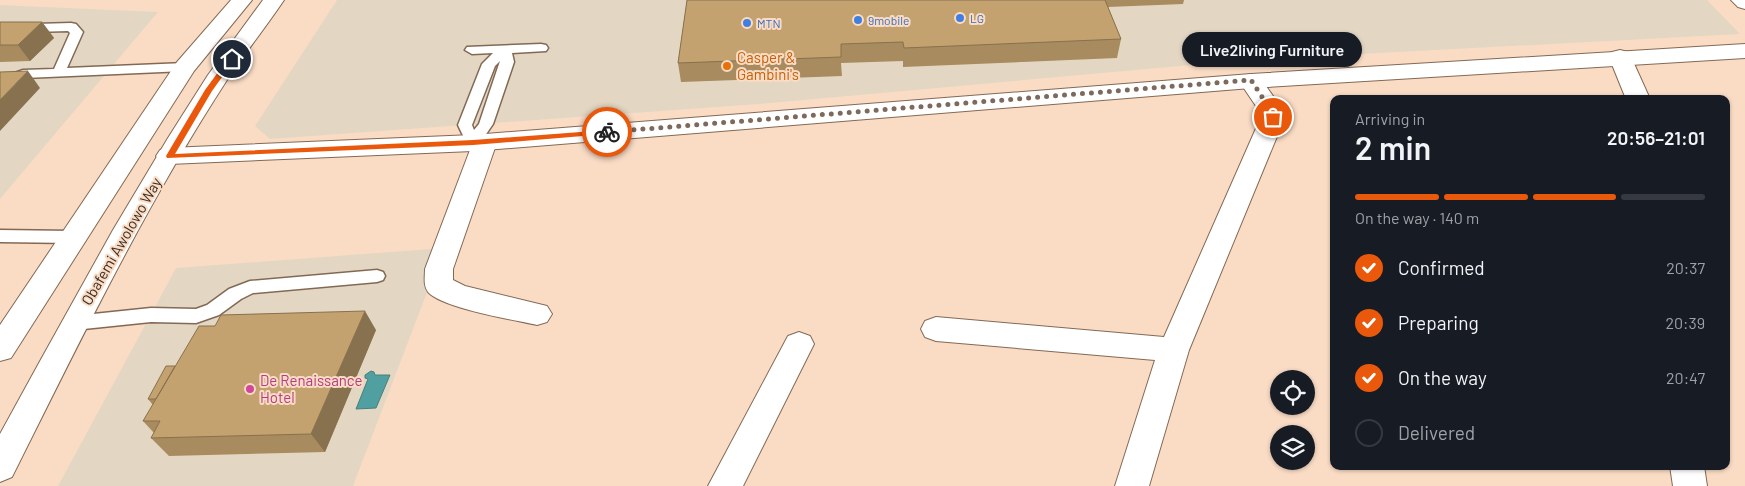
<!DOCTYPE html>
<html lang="en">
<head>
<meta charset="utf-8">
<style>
  :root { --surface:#171b24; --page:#20242c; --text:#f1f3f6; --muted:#9ea1a6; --line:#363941; --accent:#ea580c }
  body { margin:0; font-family:Barlow,sans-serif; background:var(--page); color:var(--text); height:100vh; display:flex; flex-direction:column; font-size:19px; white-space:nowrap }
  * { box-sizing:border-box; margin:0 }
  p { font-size:16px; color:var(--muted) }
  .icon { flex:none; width:28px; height:28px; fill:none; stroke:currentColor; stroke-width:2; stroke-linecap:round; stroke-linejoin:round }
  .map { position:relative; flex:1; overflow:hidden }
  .panel { position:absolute; left:1330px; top:95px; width:400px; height:375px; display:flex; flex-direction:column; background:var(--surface); border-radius:10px; box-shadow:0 1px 4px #0004 }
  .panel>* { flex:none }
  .controls { position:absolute; left:1270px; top:370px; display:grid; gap:10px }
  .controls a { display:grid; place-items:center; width:45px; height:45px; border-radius:50%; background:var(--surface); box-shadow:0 1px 4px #0004; font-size:25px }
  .pin { position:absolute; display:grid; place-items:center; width:42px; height:42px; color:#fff; margin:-21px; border:2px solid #fff; border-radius:50%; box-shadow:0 1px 5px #0007 }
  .courier { position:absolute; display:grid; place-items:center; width:50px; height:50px; margin:-25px; border:4px solid #ea580c; border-radius:50%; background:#fff; color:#222; box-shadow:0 1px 6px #0007 }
  .bubble { position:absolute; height:35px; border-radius:18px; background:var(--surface); box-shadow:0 1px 4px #0004; font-size:16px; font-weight:600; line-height:35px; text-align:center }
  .headline em { font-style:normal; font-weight:600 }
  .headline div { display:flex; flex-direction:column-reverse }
  .headline { display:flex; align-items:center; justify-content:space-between; height:85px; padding:0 25px }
  h1 { font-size:32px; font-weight:600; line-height:38px }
  .bar { display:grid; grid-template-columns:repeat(4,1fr); gap:8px 5px; align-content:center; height:60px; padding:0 25px }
  .bar i { height:6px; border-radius:4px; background:var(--line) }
  .bar .on { background:var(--accent) }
  .bar p { grid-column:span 4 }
  ol { padding:0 25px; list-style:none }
  li { display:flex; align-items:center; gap:15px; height:55px }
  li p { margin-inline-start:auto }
  li .icon { padding:5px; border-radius:50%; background:var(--accent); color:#fff; stroke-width:4 }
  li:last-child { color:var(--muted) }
  li i { width:28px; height:28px; border:2px solid var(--line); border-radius:50% }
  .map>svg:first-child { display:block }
  .commercial { fill:#e3d7c3 }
  .water { fill:#51a0a1; stroke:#4a7e7c }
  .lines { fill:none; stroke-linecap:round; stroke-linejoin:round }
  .lane-casing { stroke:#836954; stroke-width:3 }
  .street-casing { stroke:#836954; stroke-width:2 }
  .secondary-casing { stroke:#836954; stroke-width:2 }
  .primary-casing { stroke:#836954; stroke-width:2 }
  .lane { fill:#fff; fill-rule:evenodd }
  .street { fill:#fff; fill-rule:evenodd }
  .secondary { fill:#fff; fill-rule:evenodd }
  .primary { fill:#fff; fill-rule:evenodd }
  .wall { fill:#a88b5f }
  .shaded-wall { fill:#88714e }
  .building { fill:#c3a26f; stroke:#88714e }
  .route { fill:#ea580c }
  .done { stroke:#7d6a5c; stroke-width:5; stroke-dasharray:0 9 }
  .shop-dot { fill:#3f7fe0; stroke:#fadcc5; stroke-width:2 }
  .food-dot { fill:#e8710a; stroke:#fadcc5; stroke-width:2 }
  .hotel-dot { fill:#d1479c; stroke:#fadcc5; stroke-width:2 }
  .labels { text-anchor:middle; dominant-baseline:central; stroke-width:4; stroke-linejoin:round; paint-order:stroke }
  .far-shop-label { font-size:12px; fill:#366cbe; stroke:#fadcc5; text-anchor:start }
  .food-label { font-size:15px; fill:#c56008; stroke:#fadcc5; text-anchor:start }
  .street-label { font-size:15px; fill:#392d24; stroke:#fadcc5 }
  .hotel-label { font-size:15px; fill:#b23c85; stroke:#fadcc5; text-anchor:start }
</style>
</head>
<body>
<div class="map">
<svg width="1745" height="486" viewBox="0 0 1745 486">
  <rect width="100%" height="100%" fill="#fadcc5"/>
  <path class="commercial" d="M337,0H1707L1740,34L1247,60L759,104L270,139L255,126Z
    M0,5L158,12L0,199Z
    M444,248L353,486H58L176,268Z"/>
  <path class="water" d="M371,371L374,372L375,375H390L376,408L356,409L368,379L365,378V375Z"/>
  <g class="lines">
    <g class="lane-casing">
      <path id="lane" d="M71,23L76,24L83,32L67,68L185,63L192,67L185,71L25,78L0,87V78L23,70L54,69L70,33L68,31L0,33V25Z
        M541,44L546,45L548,48L546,51L512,53L514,62L493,124L478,146H468L458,125L482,64L493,53L472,54L465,50L467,47ZM500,61L479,124L474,130L472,125L495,66Z
        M0,230L72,231L78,233L80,237L78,241L72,243L0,242Z
        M377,270L383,272L385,276L383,280L377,282L253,293L241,299L219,315L196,323L151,322L74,330L68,328L65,323L68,318L74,316L151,308L196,309L207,305L229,289L250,281Z"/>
    </g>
    <g class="street-casing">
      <path id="street" d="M1620,50L1628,52L1631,57L1650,99H1626L1609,57L1612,52Z
        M1251,74L1259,76L1284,112L1285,117L1189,350L1149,486H1115L1155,360L936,341L925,337L921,329L925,321L936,317L1164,337L1261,117L1260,112L1239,81L1243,76Z
        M485,134L494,136L497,142L453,269V280L465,286L547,306L552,314L547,322L537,325C514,320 442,308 428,292C423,285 425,277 425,269L473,142L476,136Z
        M799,332L810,336L814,344L743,486H708L788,336Z
        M1670,466H1704L1707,486H1673Z"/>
    </g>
    <g class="secondary-casing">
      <path id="secondary" d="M1731,0H1745V9L1738,7Z
        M1745,44V58L1251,88L473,151L169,164L160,162L156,156L160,150L169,148L473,135L1251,74Z"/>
    </g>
    <g class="primary-casing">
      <path id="primary" d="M231,0H252L194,71L11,358L0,361V325L177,62Z
        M263,0H284C266,27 245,53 227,80C145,206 79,343 12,477L0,482V434L39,363L113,230L168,138L208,75Z"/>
    </g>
    <use href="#lane" class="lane"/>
    <use href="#street" class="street"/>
    <use href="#secondary" class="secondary"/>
    <use href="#primary" class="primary"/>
  </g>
  <path class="wall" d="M687,0H1184L1183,4L1108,7L1121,39L1117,58L903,67V61L841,63L842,76L681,82L678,63Z
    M0,22H42L54,38L30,61L0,62Z
    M376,330L325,452L169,456L151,438L154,433L143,421L153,405L148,399L175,366Z"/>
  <path class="shaded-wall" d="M42,22L54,38L30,61L18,45Z
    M28,71L40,88L0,131V100Z
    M365,311L376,330L325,452L311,434Z"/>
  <path class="building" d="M687,0H1105L1121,39L904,48L903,42L841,44V57L678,63Z
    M0,22H42L18,45H0Z
    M28,71L0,100V72Z
    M365,311L311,434L151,438L160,421H143L199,326H215L221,315Z
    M166,366H175L156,399H148Z"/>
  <path class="route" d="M229,57L235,59L212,91L175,154L473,140L607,130L610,132L607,134L473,145L167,158L166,156L205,90Z"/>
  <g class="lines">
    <path class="done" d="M607,132L1251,80L1272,112L1273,117"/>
  </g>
  <g class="shop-dot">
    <circle cx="960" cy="18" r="5"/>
    <circle cx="858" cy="20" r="5"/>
    <circle cx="747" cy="23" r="5"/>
  </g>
  <circle class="food-dot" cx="727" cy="66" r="5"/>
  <circle class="hotel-dot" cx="250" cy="389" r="5"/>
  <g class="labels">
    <g class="far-shop-label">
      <text x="970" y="18">LG</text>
      <text x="868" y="20">9mobile</text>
      <text x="757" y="23">MTN</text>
    </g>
    <g class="food-label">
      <text x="737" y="57">Casper &amp;<tspan x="737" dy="17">Gambini's</tspan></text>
    </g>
    <g class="street-label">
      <text transform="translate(121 241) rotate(-60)">Obafemi Awolowo Way</text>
    </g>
    <g class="hotel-label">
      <text x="260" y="380">De Renaissance<tspan x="260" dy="17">Hotel</tspan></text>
    </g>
  </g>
</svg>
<div class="controls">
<a><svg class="icon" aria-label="locate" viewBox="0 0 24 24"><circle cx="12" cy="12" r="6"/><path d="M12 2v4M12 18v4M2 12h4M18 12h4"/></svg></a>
<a><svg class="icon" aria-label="layers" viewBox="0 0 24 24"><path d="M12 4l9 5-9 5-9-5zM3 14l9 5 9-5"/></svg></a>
</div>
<div class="pin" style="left:1273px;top:117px;background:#ea580c"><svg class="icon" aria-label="bag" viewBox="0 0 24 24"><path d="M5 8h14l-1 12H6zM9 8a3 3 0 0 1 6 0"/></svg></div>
<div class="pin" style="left:232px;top:59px;background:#1f2937"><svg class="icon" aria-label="home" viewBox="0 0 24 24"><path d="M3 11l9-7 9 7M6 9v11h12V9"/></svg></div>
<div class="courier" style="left:607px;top:132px"><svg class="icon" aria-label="bike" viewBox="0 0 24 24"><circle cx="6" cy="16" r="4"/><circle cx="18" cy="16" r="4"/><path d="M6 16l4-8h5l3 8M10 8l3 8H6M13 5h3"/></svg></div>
<div class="bubble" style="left:1182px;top:32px;width:180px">Live2living Furniture</div>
<section class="panel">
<div class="headline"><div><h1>2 min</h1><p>Arriving in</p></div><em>20:56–21:01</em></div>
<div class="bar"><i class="on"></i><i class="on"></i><i class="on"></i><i></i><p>On the way · 140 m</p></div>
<ol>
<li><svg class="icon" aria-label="check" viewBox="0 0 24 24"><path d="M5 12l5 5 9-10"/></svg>Confirmed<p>20:37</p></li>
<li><svg class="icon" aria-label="check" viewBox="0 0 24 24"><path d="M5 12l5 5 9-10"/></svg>Preparing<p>20:39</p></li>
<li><svg class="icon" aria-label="check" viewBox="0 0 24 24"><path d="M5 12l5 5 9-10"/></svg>On the way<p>20:47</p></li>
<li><i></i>Delivered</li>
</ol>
</section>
</div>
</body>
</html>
